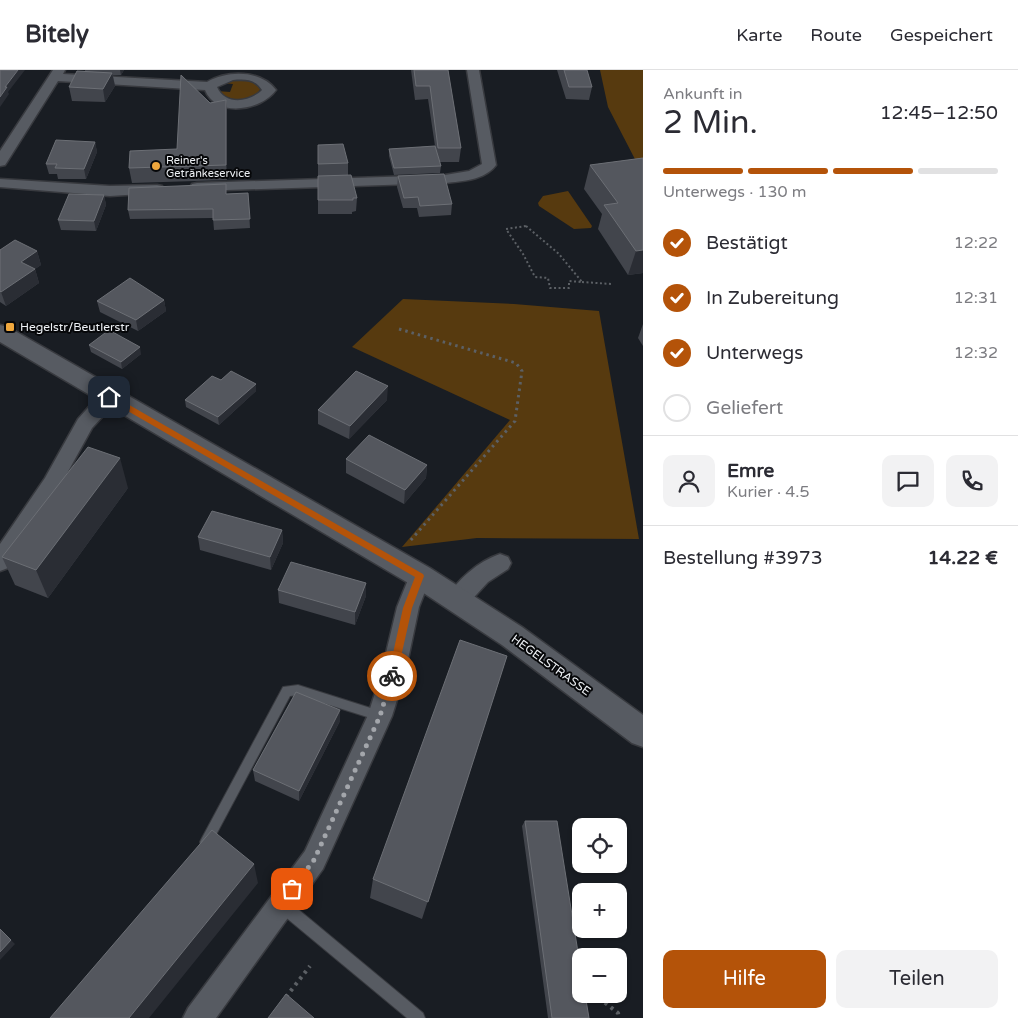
<!DOCTYPE html>
<html lang="de">
<head>
<meta charset="utf-8">
<style>
  :root { --surface:#fff; --page:#f2f2f3; --text:#2b2b33; --muted:#7c7c81; --line:#e1e1e2; --accent:#b45309 }
  body { margin:0; font-family:"Varela Round",sans-serif; background:var(--page); color:var(--text); height:100vh; display:flex; flex-direction:column; font-size:19px; white-space:nowrap }
  * { box-sizing:border-box; margin:0 }
  p { font-size:16px; color:var(--muted) }
  .icon { flex:none; width:28px; height:28px; fill:none; stroke:currentColor; stroke-width:2; stroke-linecap:round; stroke-linejoin:round }
  .map { position:relative; flex:1; overflow:hidden }
  .sheet { display:flex; flex-direction:column; background:var(--surface); width:375px }
  .sheet>* { flex:none }
  .fabs { position:absolute; left:572px; top:748px; display:grid; gap:10px }
  .fabs a { display:grid; place-items:center; width:55px; height:55px; border-radius:10px; background:var(--surface); box-shadow:0 1px 4px #0004; font-size:25px }
  .pin { position:absolute; display:grid; place-items:center; width:42px; height:42px; color:#fff; margin:-21px; border-radius:10px; box-shadow:0 2px 8px #0006 }
  .courier { position:absolute; display:grid; place-items:center; width:50px; height:50px; margin:-25px; border:4px solid #b45309; border-radius:50%; background:#fff; color:#222; box-shadow:0 1px 6px #0007 }
  .overview em { font-style:normal; font-weight:600 }
  .overview div { display:flex; flex-direction:column-reverse }
  .overview { display:flex; align-items:center; justify-content:space-between; height:85px; padding:0 20px }
  h1 { font-size:32px; font-weight:600; line-height:38px }
  .bar { display:grid; grid-template-columns:repeat(4,1fr); gap:8px 5px; align-content:center; height:60px; padding:0 20px }
  .bar i { height:6px; border-radius:4px; background:var(--line) }
  .bar .on { background:var(--accent) }
  .bar p { grid-column:span 4 }
  .line { display:flex; align-items:center; gap:12px; padding:0 20px; border-top:1px solid var(--line) }
  .line div { flex:1 }
  .round { display:grid; place-items:center; flex:none; width:52px; height:52px; border-radius:10px; background:var(--page) }
  ol { padding:0 20px; list-style:none }
  li { display:flex; align-items:center; gap:15px; height:55px }
  li p { margin-inline-start:auto }
  li .icon { padding:5px; border-radius:50%; background:var(--accent); color:#fff; stroke-width:4 }
  li:last-child { color:var(--muted) }
  li i { width:28px; height:28px; border:2px solid var(--line); border-radius:50% }
  .button { display:flex; gap:10px; margin-top:auto; padding:10px 20px }
  .button a { flex:1; height:58px; border-radius:10px; background:var(--accent); color:#fff; font-size:20px; font-weight:600; line-height:58px; text-align:center }
  .button a+a { background:var(--page); color:var(--text) }
  header { display:flex; align-items:center; gap:30px; box-sizing:border-box; height:70px; padding:0 25px; background:var(--surface); border-bottom:1px solid var(--line) }
  header strong { font-size:24px }
  nav { display:flex; gap:28px; margin-inline-start:auto; font-size:18px }
  main { display:flex; flex:1; min-height:0 }
  .map>svg:first-child { display:block }
  .green { fill:#573a0f }
  .lines { fill:none; stroke-linecap:round; stroke-linejoin:round }
  .service-casing { stroke:#383a3f; stroke-width:2 }
  .minor-casing { stroke:#383a3f; stroke-width:3 }
  .tertiary-casing { stroke:#383a3f; stroke-width:3 }
  .path-far2 { stroke:#5c6065; stroke-width:2; stroke-dasharray:2 2.5; stroke-linecap:butt }
  .path-far1 { stroke:#5c6065; stroke-width:3; stroke-dasharray:2.5 4; stroke-linecap:butt }
  .path { stroke:#5c6065; stroke-width:4; stroke-dasharray:3 4.5; stroke-linecap:butt }
  .service { fill:#575b62; fill-rule:evenodd }
  .minor { fill:#575b62; fill-rule:evenodd }
  .tertiary { fill:#575b62; fill-rule:evenodd }
  .wall { fill:#42454c }
  .shaded-wall { fill:#2a2d34 }
  .building { fill:#54575e; stroke:#6c6f75 }
  .route { fill:#b45309 }
  .done { stroke:#a3a6ab; stroke-width:5; stroke-dasharray:0 9 }
  .poi-dot { fill:#efa73d; stroke:#060709; stroke-width:2 }
  .labels { text-anchor:middle; dominant-baseline:central; stroke-width:4; stroke-linejoin:round; paint-order:stroke }
  .far-poi-label { font-size:11px; fill:#edf0f4; stroke:#060709; text-anchor:start }
  .poi-label { font-size:12px; fill:#edf0f4; stroke:#060709; text-anchor:start }
  .street-label { font-size:12px; fill:#edf0f4; stroke:#060709 }
</style>
</head>
<body>
<header>
<strong>Bitely</strong>
<nav><a>Karte</a><a>Route</a><a>Gespeichert</a></nav>
</header>
<main>
<div class="map">
<svg width="643" height="948" viewBox="0 0 643 948">
  <rect width="100%" height="100%" fill="#191d23"/>
  <path class="green" d="M600,0H643V97H639L608,37Z
    M231,9L254,10L261,17C255,36 229,31 217,21L230,22L233,14L220,13Z
    M568,121L592,156L591,158L574,159L539,136L538,133L543,126Z
    M403,229L514,234L599,241L639,469L477,468L402,477L510,350L352,277Z"/>
  <g class="lines">
    <g class="service-casing">
      <path id="service" d="M298,615L380,641L384,642L386,646L384,650L380,651L298,625L290,626L210,776L206,778L202,776L200,772L202,768L283,617Z
        M282,828L287,830L423,943L425,948H407L277,840L275,835L277,830Z"/>
    </g>
    <g class="minor-casing">
      <path id="minor" d="M53,0H65L63,4L207,12C228,0 261,0 276,20C261,41 216,48 205,20L58,11L7,92L5,95L0,96V81ZM233,10C245,9 255,9 262,20C250,32 225,36 217,17Z
        M467,0H479L496,95C485,110 463,111 445,113L197,121L192,120L190,117L192,114L197,113L445,105L469,101L482,94Z
        M0,109L110,116L157,115L162,116L164,119L162,122L157,123L110,126L0,117Z
        M109,320L116,322L118,327L116,332L92,358L59,418L8,498L0,501V474L45,408L78,349L102,322Z
        M500,484L508,487L511,493L508,499L488,512L465,537L457,539L449,537L446,530C456,510 479,491 500,484Z
        M420,497L428,500L431,506L419,537L405,604L392,646L323,799L216,948H183L188,938L305,781L368,645L381,604L397,537L412,500Z"/>
    </g>
    <g class="tertiary-casing">
      <path id="tertiary" d="M0,255L8,257L430,498L522,557L643,645V677L632,673L502,575L410,514L0,272Z"/>
    </g>
    <path class="path-far2" d="M526,156L559,184L582,212L569,211V218H550L548,208L535,207L523,184L506,159Z
      M582,212L611,214"/>
    <path class="path-far1" d="M399,259L516,293L522,301L515,351L410,471"/>
    <path class="path" d="M286,927L310,896
      M599,928L618,943L619,948"/>
    <use href="#service" class="service"/>
    <use href="#minor" class="minor"/>
    <use href="#tertiary" class="tertiary"/>
  </g>
  <path class="wall" d="M85,0H124L121,5H113L115,16L105,32L72,31L69,17L85,1Z
    M411,0H448L461,78L459,92H439L441,96L440,103L394,105L389,86V79L435,76L428,29L415,30Z
    M557,0H587L592,17L589,30L566,29Z
    M226,30L227,45V110L132,113L129,98L177,79L210,33Z
    M95,72L97,82L86,109H58L57,104H49L46,94Z
    M318,75L348,93V105L357,128L356,141L352,142V144H318Z
    M643,88V203L628,205L598,159L602,144L584,119L590,95Z
    M398,106L452,134L451,145L419,147L417,138H403L397,117Z
    M248,123L250,158L214,160L213,148L130,149L128,140L227,124Z
    M104,125L106,135L96,161L61,160L58,150Z
    M0,180L37,181L41,195L35,199L39,213L6,236L0,232Z
    M164,230L166,241L138,261L100,242L97,231Z
    M643,254V276L638,268Z
    M89,275L141,284L122,299L91,282Z
    M221,310L256,314V321L219,355L186,337L185,330Z
    M387,330L349,369L318,354V340Z
    M346,389L427,395L426,408L404,434L346,403Z
    M128,418L48,528L15,515L2,487Z
    M282,460L283,473L271,500L200,480L198,467Z
    M366,513V526L355,555L279,533L278,520Z
    M507,586L422,849L370,828L373,809Z
    M340,651L299,731L255,711L253,700Z
    M525,751L589,948H548L522,756Z"/>
  <path class="shaded-wall" d="M18,0H25L8,22L9,24L0,37V27L5,17Z
    M120,0H124L121,5Z
    M112,3L115,16L105,32L103,19Z
    M226,30L227,45V110L226,95Z
    M95,72L97,82L86,109L84,99Z
    M104,125L106,135L96,161L94,151Z
    M643,180V203L628,205L636,181Z
    M37,181L41,195L35,199L39,213L6,236L1,222L21,192Z
    M164,230L166,241L138,261L136,250Z
    M140,277L141,284L122,299L121,292Z
    M256,314V321L219,355L218,347Z
    M388,316L387,330L349,369L350,356Z
    M120,388L128,418L48,528L36,500Z
    M427,395L426,408L404,434L405,420Z
    M282,460L283,473L271,500L270,487Z
    M366,513V526L355,555V542Z
    M340,640V651L299,731V721Z
    M254,794L258,813L149,948H129Z
    M0,859L15,874L0,890Z"/>
  <path class="building" d="M0,0H18L5,17H7L0,27Z
    M414,0H448L461,78H438L430,16H416Z
    M564,0H587L592,17H569Z
    M77,1L112,3L103,19L69,17Z
    M181,5L210,33L226,30V95L129,98L130,81L177,79Z
    M56,70L95,72L84,99L55,98L57,94H46Z
    M343,74L348,93L318,94V75Z
    M435,76L441,96L394,98L389,79Z
    M643,88V180L636,181L604,135L618,133L590,95Z
    M444,104L452,134L420,136L418,127L404,128L398,106Z
    M351,105L357,128H353V130H318V106Z
    M226,114V124L248,123L250,149L213,150V139L128,140L129,118Z
    M69,124L104,125L94,151L58,150Z
    M15,170L37,181L21,192L35,199L1,222L0,221V180Z
    M130,208L164,230L136,250L97,231Z
    M109,260L140,277L121,292L89,275Z
    M231,301L256,314L218,347L185,330L212,306L221,310Z
    M356,301L388,316L350,356L318,340Z
    M369,365L427,395L405,420L346,389Z
    M88,377L120,388L36,500L2,487Z
    M212,441L282,460L270,487L198,467Z
    M291,492L366,513L355,542L278,520Z
    M460,570L507,586L428,832L373,809Z
    M296,622L340,640L299,721L253,700Z
    M525,751H557L581,901V924H585L589,948H552Z
    M212,760L254,794L129,948H50Z
    M0,859L11,870L0,882Z
    M286,924L314,948H268Z"/>
  <path class="route" d="M107,325H112L423,504L424,506L412,538L396,609L392,610L388,606L403,538L415,507L107,329Z"/>
  <g class="lines">
    <path class="done" d="M292,819L314,790L380,646L392,606"/>
  </g>
  <g class="poi-dot">
    <circle cx="156" cy="96" r="5"/>
    <rect x="5" y="252" width="10" height="10" rx="2.5"/>
  </g>
  <g class="labels">
    <g class="far-poi-label">
      <text x="166" y="90">Reiner's<tspan x="166" dy="13">Getränkeservice</tspan></text>
    </g>
    <g class="poi-label">
      <text x="20" y="257">Hegelstr/Beutlerstr</text>
    </g>
    <g class="street-label">
      <text transform="translate(551 595) rotate(36)">HEGELSTRASSE</text>
    </g>
  </g>
</svg>
<div class="fabs">
<a><svg class="icon" aria-label="locate" viewBox="0 0 24 24"><circle cx="12" cy="12" r="6"/><path d="M12 2v4M12 18v4M2 12h4M18 12h4"/></svg></a>
<a>+</a>
<a>−</a>
</div>
<div class="pin" style="left:292px;top:819px;background:#ea580c"><svg class="icon" aria-label="bag" viewBox="0 0 24 24"><path d="M5 8h14l-1 12H6zM9 8a3 3 0 0 1 6 0"/></svg></div>
<div class="pin" style="left:109px;top:327px;background:#1f2937"><svg class="icon" aria-label="home" viewBox="0 0 24 24"><path d="M3 11l9-7 9 7M6 9v11h12V9"/></svg></div>
<div class="courier" style="left:392px;top:606px"><svg class="icon" aria-label="bike" viewBox="0 0 24 24"><circle cx="6" cy="16" r="4"/><circle cx="18" cy="16" r="4"/><path d="M6 16l4-8h5l3 8M10 8l3 8H6M13 5h3"/></svg></div>
</div>
<section class="sheet">
<div class="overview"><div><h1>2 Min.</h1><p>Ankunft in</p></div><em>12:45–12:50</em></div>
<div class="bar"><i class="on"></i><i class="on"></i><i class="on"></i><i></i><p>Unterwegs · 130 m</p></div>
<ol>
<li><svg class="icon" aria-label="check" viewBox="0 0 24 24"><path d="M5 12l5 5 9-10"/></svg>Bestätigt<p>12:22</p></li>
<li><svg class="icon" aria-label="check" viewBox="0 0 24 24"><path d="M5 12l5 5 9-10"/></svg>In Zubereitung<p>12:31</p></li>
<li><svg class="icon" aria-label="check" viewBox="0 0 24 24"><path d="M5 12l5 5 9-10"/></svg>Unterwegs<p>12:32</p></li>
<li><i></i>Geliefert</li>
</ol>
<div class="line" style="height:90px"><a class="round"><svg class="icon" aria-label="person" viewBox="0 0 24 24"><circle cx="12" cy="8" r="4"/><path d="M4 21q1-7 8-7t8 7"/></svg></a><div><b>Emre</b><p>Kurier · 4.5</p></div><a class="round"><svg class="icon" aria-label="chat" viewBox="0 0 24 24"><path d="M4 5h16v11H9l-5 4z"/></svg></a><a class="round"><svg class="icon" aria-label="phone" viewBox="0 0 24 24"><path d="M5 4h4l2 5-3 2q2 4 5 5l2-3 5 2v4C11 20 4 13 5 4z"/></svg></a></div>
<div class="line" style="height:65px"><div>Bestellung #3973</div><b>14.22 €</b></div>
<div class="button"><a>Hilfe</a><a>Teilen</a></div>
</section>
</main>
</body>
</html>
